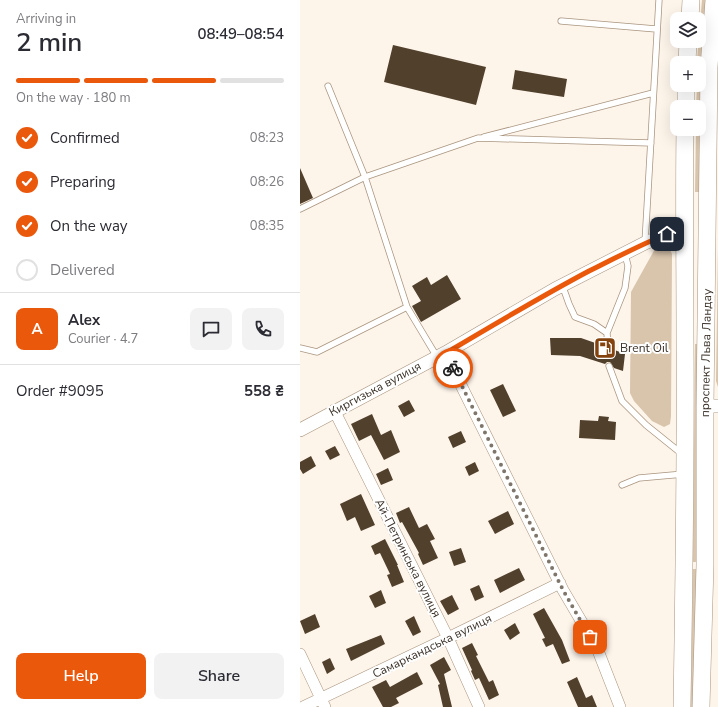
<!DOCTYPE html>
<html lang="en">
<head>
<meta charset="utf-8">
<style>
  :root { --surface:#fff; --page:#f2f2f3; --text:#2b2b33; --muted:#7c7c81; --line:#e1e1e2; --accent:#ea580c }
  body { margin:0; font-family:"Nunito Sans",sans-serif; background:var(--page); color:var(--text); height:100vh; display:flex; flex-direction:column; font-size:15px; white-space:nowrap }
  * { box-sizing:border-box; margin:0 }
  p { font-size:13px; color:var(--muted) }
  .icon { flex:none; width:22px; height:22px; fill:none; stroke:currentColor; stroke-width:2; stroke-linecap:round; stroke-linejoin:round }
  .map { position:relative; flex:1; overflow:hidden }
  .details { display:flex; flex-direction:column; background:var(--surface); width:300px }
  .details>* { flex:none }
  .fabs { position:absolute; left:370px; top:12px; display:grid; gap:8px }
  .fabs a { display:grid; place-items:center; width:36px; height:36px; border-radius:8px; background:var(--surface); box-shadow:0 4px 16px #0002; font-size:20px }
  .pin { position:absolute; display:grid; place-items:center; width:34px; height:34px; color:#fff; margin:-17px; border-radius:8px; box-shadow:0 2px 6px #0006 }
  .courier { position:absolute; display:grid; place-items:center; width:40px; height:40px; margin:-20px; border:3px solid #ea580c; border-radius:50%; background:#fff; color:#222; box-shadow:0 1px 5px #0007 }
  .headline em { font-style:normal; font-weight:600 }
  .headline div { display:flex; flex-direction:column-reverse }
  .headline { display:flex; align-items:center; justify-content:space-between; height:68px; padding:0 16px }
  h1 { font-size:26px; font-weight:600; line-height:30px }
  .bar { display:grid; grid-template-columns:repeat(4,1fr); gap:6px 4px; align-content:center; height:48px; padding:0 16px }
  .bar i { height:5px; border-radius:3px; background:var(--line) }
  .bar .active { background:var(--accent) }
  .bar p { grid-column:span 4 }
  .line { display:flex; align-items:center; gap:10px; padding:0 16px; border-top:1px solid var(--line) }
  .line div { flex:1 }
  .round { display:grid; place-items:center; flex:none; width:42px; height:42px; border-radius:8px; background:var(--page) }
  ol { padding:0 16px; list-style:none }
  li { display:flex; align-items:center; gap:12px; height:44px }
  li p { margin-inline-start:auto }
  li .icon { padding:4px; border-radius:50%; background:var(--accent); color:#fff; stroke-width:4 }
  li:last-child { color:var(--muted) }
  li i { width:22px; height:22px; border:2px solid var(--line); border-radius:50% }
  .primary-button { display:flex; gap:8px; margin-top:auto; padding:8px 16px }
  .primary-button a { flex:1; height:46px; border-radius:8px; background:var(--accent); color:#fff; font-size:16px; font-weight:600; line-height:46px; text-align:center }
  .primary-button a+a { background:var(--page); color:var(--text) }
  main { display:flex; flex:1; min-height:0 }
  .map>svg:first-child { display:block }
  .green { fill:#d9c4ac }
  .building { fill:#51402c }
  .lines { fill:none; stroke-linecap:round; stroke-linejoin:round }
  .service-casing { stroke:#a9957f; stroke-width:7 }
  .minor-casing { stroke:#a9957f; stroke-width:12 }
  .tertiary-casing { stroke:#a9957f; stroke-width:14 }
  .primary-casing { stroke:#a9957f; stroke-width:18 }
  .service { stroke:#fff; stroke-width:5.5 }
  .minor { stroke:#fff; stroke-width:11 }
  .tertiary { stroke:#fff; stroke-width:13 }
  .primary { stroke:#fff; stroke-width:17 }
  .done { stroke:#7e756b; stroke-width:4; stroke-dasharray:0 7.2 }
  .route { stroke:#ea580c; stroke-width:5 }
  .labels { text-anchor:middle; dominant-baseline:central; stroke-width:4; stroke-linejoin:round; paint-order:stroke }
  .poi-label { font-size:12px; fill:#393027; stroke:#fff; text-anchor:start }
  .street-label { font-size:12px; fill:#393027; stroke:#fff }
</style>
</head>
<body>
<main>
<section class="details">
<div class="headline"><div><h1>2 min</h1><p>Arriving in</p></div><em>08:49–08:54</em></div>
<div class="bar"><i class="active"></i><i class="active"></i><i class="active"></i><i></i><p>On the way · 180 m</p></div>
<ol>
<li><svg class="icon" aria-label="check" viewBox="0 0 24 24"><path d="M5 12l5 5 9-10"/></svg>Confirmed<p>08:23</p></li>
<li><svg class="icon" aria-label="check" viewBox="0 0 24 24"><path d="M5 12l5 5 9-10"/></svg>Preparing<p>08:26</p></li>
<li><svg class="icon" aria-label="check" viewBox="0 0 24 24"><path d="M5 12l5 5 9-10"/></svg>On the way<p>08:35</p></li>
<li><i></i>Delivered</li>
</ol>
<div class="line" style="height:72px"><b class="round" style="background:var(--accent);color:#fff">A</b><div><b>Alex</b><p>Courier · 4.7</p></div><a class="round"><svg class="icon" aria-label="chat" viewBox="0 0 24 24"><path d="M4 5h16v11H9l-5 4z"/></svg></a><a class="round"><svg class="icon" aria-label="phone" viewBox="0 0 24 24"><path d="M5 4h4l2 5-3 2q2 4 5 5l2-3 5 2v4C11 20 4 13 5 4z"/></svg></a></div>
<div class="line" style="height:52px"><div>Order #9095</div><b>558 ₴</b></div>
<div class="primary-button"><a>Help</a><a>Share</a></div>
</section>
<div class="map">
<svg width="418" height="707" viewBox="0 0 418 707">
  <rect width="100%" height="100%" fill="#fdf4ea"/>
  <path class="green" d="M402,0H408L400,192H395L396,129H399V107H396L397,85H399V63H397V60Z
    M361,244C368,245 370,248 372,254L371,416L370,424L364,427L352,421L334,401L330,393L331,292L356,247Z
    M418,248V387L416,381Z
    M395,344H400L398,562H393Z
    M393,569H397L396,707H391Z"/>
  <path class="building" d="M93,45L186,67L176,105L84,82Z
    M215,70L267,79L264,97L212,89Z
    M0,168L13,198L0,204Z
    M147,275L161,299L121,322L112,306L121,301L112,286L127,277L131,285Z
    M250,338H281L304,346V350L306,352H310L312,349L325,354L323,371L314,368L310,362H307L305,364L280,356L251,355Z
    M203,384L216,411L203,417L190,390Z
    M109,400L115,411L104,417L98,406Z
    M72,414L81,435L91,430L100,452L84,460L71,435L59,441L51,424Z
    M299,416L309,417L308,421L316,422L315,440L279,438L280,420L298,421Z
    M161,431L166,442L153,448L148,437Z
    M35,446L40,455L30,460L25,451Z
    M11,456L16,466L3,474L0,469V462Z
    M175,462L179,471L169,476L165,467Z
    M88,468L93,480L81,485L76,474Z
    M61,494L75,525L61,531L55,517L47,521L40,504Z
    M109,507L119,528L127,524L135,539L130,541L138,558L123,565L118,554L119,553L102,522L100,523L96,513Z
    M208,511L214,524L195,534L188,521Z
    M85,539L98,565H97L104,582L92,587L87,575L90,574L80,553L75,555L71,546Z
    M161,548L166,562L154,566L149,552Z
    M219,568L225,580L200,593L194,580Z
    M179,585L184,597L175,601L170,589Z
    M81,590L86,603L75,608L69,596Z
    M152,595L159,609L148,615L140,601Z
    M244,608L262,640L270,661L262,664L253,644L246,647L242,639L245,638L233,614Z
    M15,614L20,627L5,634L0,621Z
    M114,616L121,632L113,636L105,621Z
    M215,623L220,633L210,640L204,630Z
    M81,635L85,644L51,661L46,649Z
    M172,643L178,655L176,656L189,682L193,680L199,695L189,700L179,678L175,680L171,671L172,670L162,648Z
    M144,657L151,670L144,674L152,707H143L138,685L140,684L130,665Z
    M30,658L35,669L27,674L22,662Z
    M117,672L123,684L96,698L99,703L91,707H83L72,687L86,680L90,687Z
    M277,677L286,698L292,695L297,707H278L267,682Z"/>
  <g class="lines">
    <g class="service-casing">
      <path id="service" d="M261,21L356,29
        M28,86L65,177L107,307L137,357
        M184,137L353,93
        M0,209L65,177L178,138L351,143
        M345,243L359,0
        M259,290H264L269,304L275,317L294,324L307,333L325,288L328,266L325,254
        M307,333L308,348
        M0,348L17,352L107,307
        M309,366L322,401L346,425L382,454
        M322,485L339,478L384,474"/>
    </g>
    <g class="minor-casing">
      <path id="minor" d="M145,353L263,590L297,648L320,707
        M34,410L148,638L179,707
        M0,654L25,707
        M3,707L148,638L260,583"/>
    </g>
    <g class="tertiary-casing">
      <path id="tertiary" d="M405,406H418
        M0,430L145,353L255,289L345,243L384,228"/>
    </g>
    <g class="primary-casing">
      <path id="primary" d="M390,19L391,0
        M387,63L388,41
        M386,107V85
        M382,707C384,583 386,459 385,335C385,266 384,198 385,129
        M401,707L405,565V406L409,67L414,0"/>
    </g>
    <use href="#service" class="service"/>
    <use href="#minor" class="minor"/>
    <use href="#tertiary" class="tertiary"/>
    <use href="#primary" class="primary"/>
  </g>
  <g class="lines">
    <path class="done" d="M153,368L263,590L290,637"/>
    <path class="route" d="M153,368L146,353C193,325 240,297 289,271C315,258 340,245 367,234"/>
  </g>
  <defs>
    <g id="fuel-square" transform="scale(1.15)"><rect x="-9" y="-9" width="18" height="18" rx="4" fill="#84430e" stroke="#fff"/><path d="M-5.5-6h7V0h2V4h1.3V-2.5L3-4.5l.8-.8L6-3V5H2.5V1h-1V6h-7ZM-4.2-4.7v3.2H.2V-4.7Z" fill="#fff"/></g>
  </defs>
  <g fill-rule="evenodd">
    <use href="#fuel-square" x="305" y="348"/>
  </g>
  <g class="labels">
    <g class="poi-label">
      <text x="320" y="348">Brent Oil</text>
    </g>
    <g class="street-label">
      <text transform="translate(406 353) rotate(-89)">проспект Льва Ландау</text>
      <text transform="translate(75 389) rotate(-28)">Киргизька вулиця</text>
      <text transform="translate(108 558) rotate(63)">Ай-Петринська вулиця</text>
      <text transform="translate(132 646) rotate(-26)">Самаркандська вулиця</text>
    </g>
  </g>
</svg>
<div class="fabs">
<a><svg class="icon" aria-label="layers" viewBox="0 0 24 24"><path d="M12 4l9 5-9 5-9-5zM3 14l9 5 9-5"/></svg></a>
<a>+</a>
<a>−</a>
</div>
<div class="pin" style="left:290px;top:637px;background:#ea580c"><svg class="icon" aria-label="bag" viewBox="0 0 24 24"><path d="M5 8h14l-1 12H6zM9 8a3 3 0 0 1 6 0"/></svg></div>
<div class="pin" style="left:367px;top:234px;background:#1f2937"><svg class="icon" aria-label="home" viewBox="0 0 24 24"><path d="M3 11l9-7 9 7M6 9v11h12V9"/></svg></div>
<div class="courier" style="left:153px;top:368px"><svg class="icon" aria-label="bike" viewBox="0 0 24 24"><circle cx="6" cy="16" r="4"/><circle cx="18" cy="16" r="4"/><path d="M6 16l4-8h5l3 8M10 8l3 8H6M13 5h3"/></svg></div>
</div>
</main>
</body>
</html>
